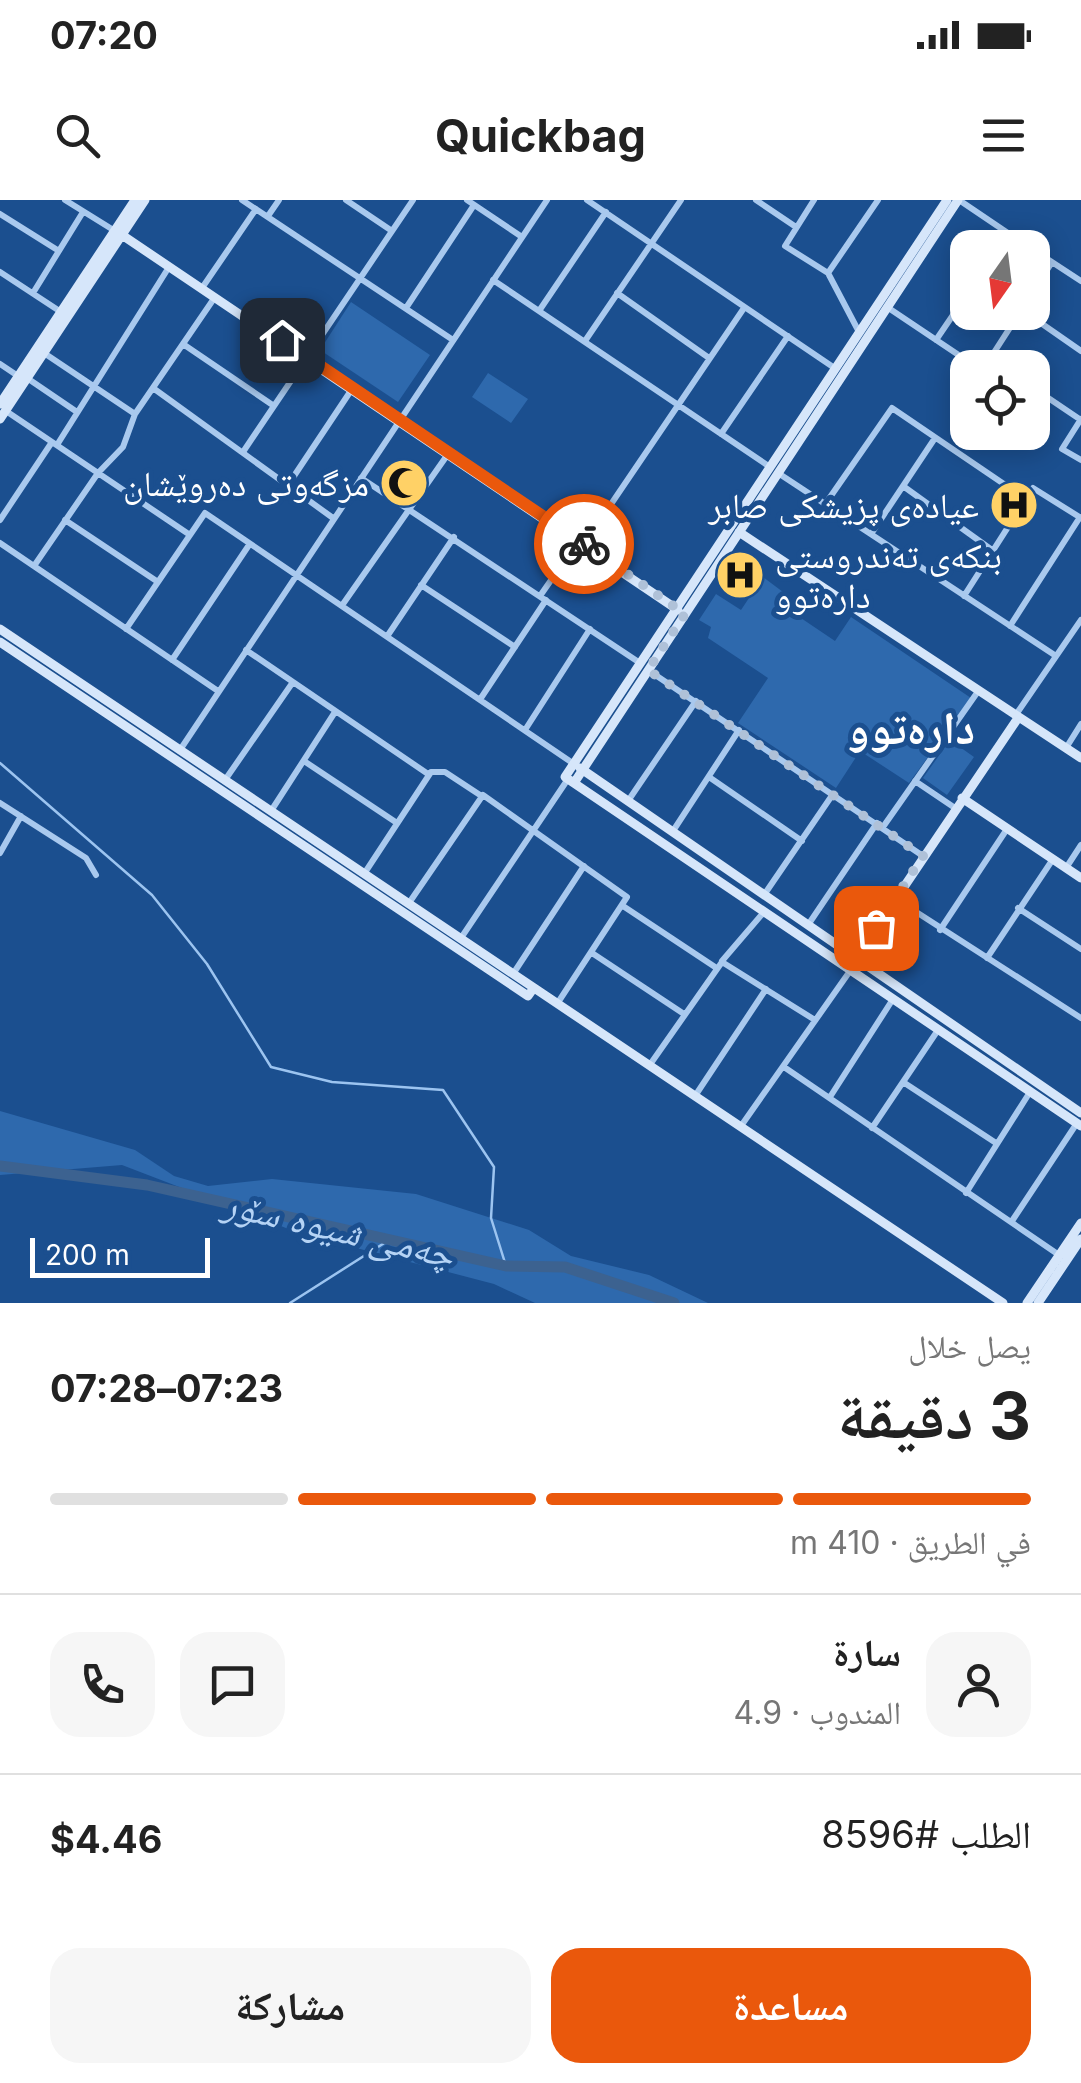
<!DOCTYPE html>
<html lang="ar">
<head>
<meta charset="utf-8">
<style>
  :root { --surface:#fff; --page:#f6f6f6; --text:#222; --muted:#767676; --line:#e0e0e0; --accent:#ea580c }
  body { margin:0; font-family:Inter,"Noto Naskh Arabic",sans-serif; background:var(--page); color:var(--text); direction:rtl; height:100vh; display:flex; flex-direction:column; font-size:38px; white-space:nowrap }
  * { box-sizing:border-box; margin:0 }
  p { font-size:32px; color:var(--muted) }
  .icon { flex:none; width:55px; height:55px; fill:none; stroke:currentColor; stroke-width:2; stroke-linecap:round; stroke-linejoin:round }
  .map { position:relative; height:1103px; overflow:hidden; direction:ltr }
  .drawer { display:flex; flex-direction:column; background:var(--surface); flex:1 }
  .drawer>* { flex:none }
  .needle { width:65px; rotate:194deg }
  .fabs { position:absolute; left:950px; top:30px; display:grid; gap:20px }
  .fabs a { display:grid; place-items:center; width:100px; height:100px; border-radius:20px; background:var(--surface); box-shadow:0 5px 25px #0003; font-size:50px }
  .scale { position:absolute; left:30px; bottom:25px; width:180px; box-sizing:border-box; padding-left:10px; border:5px solid #fff; border-top:0; font-size:28px; line-height:35px; white-space:nowrap; color:#fff; -webkit-text-stroke:8px #1b4f8f; paint-order:stroke }
  .pin { position:absolute; display:grid; place-items:center; width:85px; height:85px; color:#fff; margin:-42px; border-radius:20px; box-shadow:0 5px 15px #0006 }
  .courier { position:absolute; display:grid; place-items:center; width:100px; height:100px; margin:-50px; border:8px solid #ea580c; border-radius:50%; background:#fff; color:#222; box-shadow:0 2px 12px #0007 }
  .overview em { font-style:normal; font-weight:700 }
  .overview div { display:flex; flex-direction:column-reverse }
  .overview { display:flex; align-items:center; justify-content:space-between; height:170px; padding:0 50px }
  h1 { font-size:65px; font-weight:700; line-height:75px }
  .bar { display:grid; grid-template-columns:repeat(4,1fr); gap:15px 10px; align-content:center; height:120px; padding:0 50px }
  .bar i { height:12px; border-radius:8px; background:var(--line) }
  .bar .on { background:var(--accent) }
  .bar p { grid-column:span 4 }
  .line { display:flex; align-items:center; gap:25px; padding:0 50px; border-top:2px solid var(--line) }
  .line div { flex:1 }
  .round { display:grid; place-items:center; flex:none; width:105px; height:105px; border-radius:30px; background:var(--page) }
  .action { display:flex; gap:20px; margin-top:auto; padding:20px 50px }
  .action a { flex:1; height:115px; border-radius:30px; background:var(--accent); color:#fff; font-size:40px; font-weight:700; line-height:115px; text-align:center }
  .action a+a { background:var(--page); color:var(--text) }
  .status { display:flex; justify-content:space-between; align-items:center; height:70px; padding:0 50px; background:var(--surface); direction:ltr }
  .status svg { height:28px; fill:currentColor }
  header { display:flex; justify-content:space-between; align-items:center; height:130px; padding:0 50px; background:var(--surface); font-size:45px; font-weight:700 }
  .map>svg:first-child { display:block }
  .green { fill:#2e69ad }
  .lines { fill:none; stroke-linecap:round; stroke-linejoin:round }
  .stream { stroke:#9cc4f0; stroke-width:2.5 }
  .river { stroke:#3c6290; stroke-width:11 }
  .street { stroke:#a9c9ee; stroke-width:6 }
  .secondary { stroke:#d6e6fa; stroke-width:9 }
  .done { stroke:#afc1d8; stroke-width:10; stroke-dasharray:0 18 }
  .route { stroke:#ea580c; stroke-width:12 }
  .labels { text-anchor:middle; dominant-baseline:central; stroke-width:10; stroke-linejoin:round; paint-order:stroke }
  .poi-label { font-size:35px; fill:#fff; stroke:#1b4f8f; text-anchor:end }
  .water-label { font-size:38px; font-style:italic; fill:#b5d3f5; stroke:#1b4f8f }
  .district-label { font-size:45px; font-weight:bold; fill:#fff; stroke:#1b4f8f }
</style>
</head>
<body>
<div class="status"><b>07:20</b><svg viewBox="0 0 49 12"><path d="M0 12V9h3v3zM5 12V6h3v6zM10 12V3h3v9zM15 12V0h3v12zM26 1h20v11H26zM47 4h2v5h-2z"/></svg></div>
<header><svg class="icon" aria-label="menu" viewBox="0 0 24 24"><path d="M4 6h16M4 12h16M4 18h16"/></svg>Quickbag<svg class="icon" aria-label="search" viewBox="0 0 24 24"><circle cx="10" cy="10" r="6"/><path d="M15 15l6 6"/></svg></header>
<div class="map">
<svg width="1081" height="1103" viewBox="0 0 1081 1103">
  <rect width="100%" height="100%" fill="#1b4f8f"/>
  <path class="green" d="M351,102L430,155L398,202L320,150Z
    M488,173L528,199L511,223L472,197Z
    M763,377L795,401L789,410L835,441L851,417L971,498L909,583L860,551L836,588L738,523L768,478L708,438L711,427L699,420L716,394L741,410Z
    M950,540L974,557L947,595L923,578Z
    M0,911L135,950L174,976L208,986L272,979L416,994L529,1030L571,1056L649,1075L708,1103H535L494,1084L299,1033L122,965L0,975Z"/>
  <g class="lines">
    <path class="stream" d="M0,563L152,695L207,764L271,867L332,882L443,890L494,967L491,1018L506,1066
      M290,1103L389,1040"/>
    <path class="river" d="M0,966L147,985L506,1066L565,1067L674,1103"/>
    <path class="street" d="M65,0L115,31
      M242,0L453,140
      M346,0L392,31
      M467,0L522,37
      M587,0L836,169
      M756,0L796,27
      M814,0L785,46L828,73L859,132
      M959,0L1030,48
      M0,14L59,51
      M268,16L279,0
      M998,48L1008,33
      M1032,49L1081,81
      M0,72L61,112
      M828,73L878,0
      M493,80L770,267
      M202,88L256,9
      M33,93L83,12
      M617,93L709,158
      M1032,93L1052,62
      M887,107L978,168
      M406,108L474,5
      M539,111L606,12
      M1025,112L1081,151
      M936,140L968,93
      M585,141L681,0
      M183,144L274,206
      M44,153L135,214
      M990,159L1003,168
      M0,164L18,176
      M984,168L1020,112
      M27,178L77,212
      M1032,187L1081,220
      M153,188L333,318
      M6,211L190,335
      M1081,219L1062,249L1081,260
      M721,234L788,136
      M57,245L169,67
      M243,252L413,0
      M778,273L1056,456
      M361,278L640,463
      M288,285L352,189
      M903,286L992,350
      M826,303L892,208L1026,299
      M0,320L52,242
      M65,320L158,382
      M871,334L935,238
      M0,343L218,491
      M584,344L744,108
      M34,366L98,273L123,247L135,214L215,97
      M421,385L515,447
      M540,396L579,340
      M964,396L1033,288L1081,318
      M343,404L448,254
      M1010,426L1080,317
      M126,429L205,313L574,564
      M388,435L454,337
      M246,450L428,574
      M172,460L249,345
      M648,470L923,656
      M481,498L546,400
      M1015,516L1081,420
      M525,530L590,429
      M1066,548L1081,524
      M180,550L547,0
      M304,561L397,623
      M709,577L802,641
      M225,580L293,482
      M915,581L955,608
      M628,601L696,501
      M0,603L86,658L96,675
      M271,611L335,512
      M883,627L979,490
      M673,631L739,530
      M0,653L21,616
      M1066,668L1081,645
      M364,674L431,572H445L480,595
      M764,695L833,594
      M896,699L1081,818
      M409,703L483,595L627,697L557,804
      M623,706L715,767
      M1018,708L1081,749
      M808,725L877,623
      M940,730L1007,629
      M461,738L568,579
      M592,753L684,814
      M987,758L1053,659
      M722,761L764,712
      M513,774L584,666
      M649,866L722,762L815,820
      M784,867L1059,1055
      M903,882L996,943
      M695,896L766,789
      M830,897L893,799
      M741,926L850,771
      M872,928L938,830
      M966,993L1030,892
      M1012,1021L1077,923"/>
    <path class="secondary" d="M947,0L565,577L1081,926
      M122,35L678,410
      M0,204L135,0
      M0,219L145,0
      M739,332L1081,558
      M0,429L1003,1103
      M0,442L528,796L533,789
      M580,568L1081,913
      M574,583L958,0
      M962,598L1081,678
      M856,758L1018,518
      M1027,1103L1081,1023
      M1038,1103L1081,1039"/>
  </g>
  <g class="lines">
    <path class="done" d="M584,344L685,414L648,470L923,656L876,728"/>
    <path class="route" d="M282,140L584,344"/>
  </g>
  <defs>
    <g id="mosque-disc" transform="scale(2.5)"><circle r="9.5" fill="#ffd166" stroke="#1b4f8f"/><path d="M3.5-4.9A6 6 0 1 0 3.5 4.9A5 5 0 1 1 3.5-4.9Z" fill="#111"/></g>
    <g id="hospital-disc" transform="scale(2.5)"><circle r="9.5" fill="#ffd166" stroke="#1b4f8f"/><path d="M-5-5h3v3.5h4V-5h3V5h-3V1.5h-4V5h-3Z" fill="#111"/></g>
  </defs>
  <g fill-rule="evenodd">
    <use href="#mosque-disc" x="404" y="283"/>
    <use href="#hospital-disc" x="1014" y="305"/>
    <use href="#hospital-disc" x="740" y="375"/>
  </g>
  <g class="labels">
    <g class="poi-label">
      <text x="369" y="283">مزگەوتی دەروێشان</text>
      <text x="979" y="305">عیادەی پزیشکی صابر</text>
      <text x="775" y="355" text-anchor="start">بنکەی تەندروستی<tspan x="775" dy="40">دارەتوو</tspan></text>
    </g>
    <g class="water-label">
      <text transform="translate(339 1028) rotate(13)">چەمی شیوە سۆر</text>
    </g>
    <g class="district-label">
      <text x="911" y="527">دارەتوو</text>
    </g>
  </g>
</svg>
<div class="fabs">
<a><svg class="needle" viewBox="-14 -14 28 28"><path d="M0-13l5 13h-10z" fill="#e53935"/><path d="M0 13l5-13h-10z" fill="#767676"/></svg></a>
<a><svg class="icon" aria-label="locate" viewBox="0 0 24 24"><circle cx="12" cy="12" r="6"/><path d="M12 2v4M12 18v4M2 12h4M18 12h4"/></svg></a>
</div>
<div class="scale">200 m</div>
<div class="pin" style="left:876px;top:728px;background:#ea580c"><svg class="icon" aria-label="bag" viewBox="0 0 24 24"><path d="M5 8h14l-1 12H6zM9 8a3 3 0 0 1 6 0"/></svg></div>
<div class="pin" style="left:282px;top:140px;background:#1f2937"><svg class="icon" aria-label="home" viewBox="0 0 24 24"><path d="M3 11l9-7 9 7M6 9v11h12V9"/></svg></div>
<div class="courier" style="left:584px;top:344px"><svg class="icon" aria-label="bike" viewBox="0 0 24 24"><circle cx="6" cy="16" r="4"/><circle cx="18" cy="16" r="4"/><path d="M6 16l4-8h5l3 8M10 8l3 8H6M13 5h3"/></svg></div>
</div>
<section class="drawer">
<div class="overview"><div><h1>3 دقيقة</h1><p>يصل خلال</p></div><em>07:23–07:28</em></div>
<div class="bar"><i class="on"></i><i class="on"></i><i class="on"></i><i></i><p>في الطريق · 410 m</p></div>
<div class="line" style="height:180px"><a class="round"><svg class="icon" aria-label="person" viewBox="0 0 24 24"><circle cx="12" cy="8" r="4"/><path d="M4 21q1-7 8-7t8 7"/></svg></a><div><b>سارة</b><p>المندوب · 4.9</p></div><a class="round"><svg class="icon" aria-label="chat" viewBox="0 0 24 24"><path d="M4 5h16v11H9l-5 4z"/></svg></a><a class="round"><svg class="icon" aria-label="phone" viewBox="0 0 24 24"><path d="M5 4h4l2 5-3 2q2 4 5 5l2-3 5 2v4C11 20 4 13 5 4z"/></svg></a></div>
<div class="line" style="height:130px"><div>الطلب #8596</div><b>$4.46</b></div>
<div class="action"><a>مساعدة</a><a>مشاركة</a></div>
</section>
</body>
</html>
